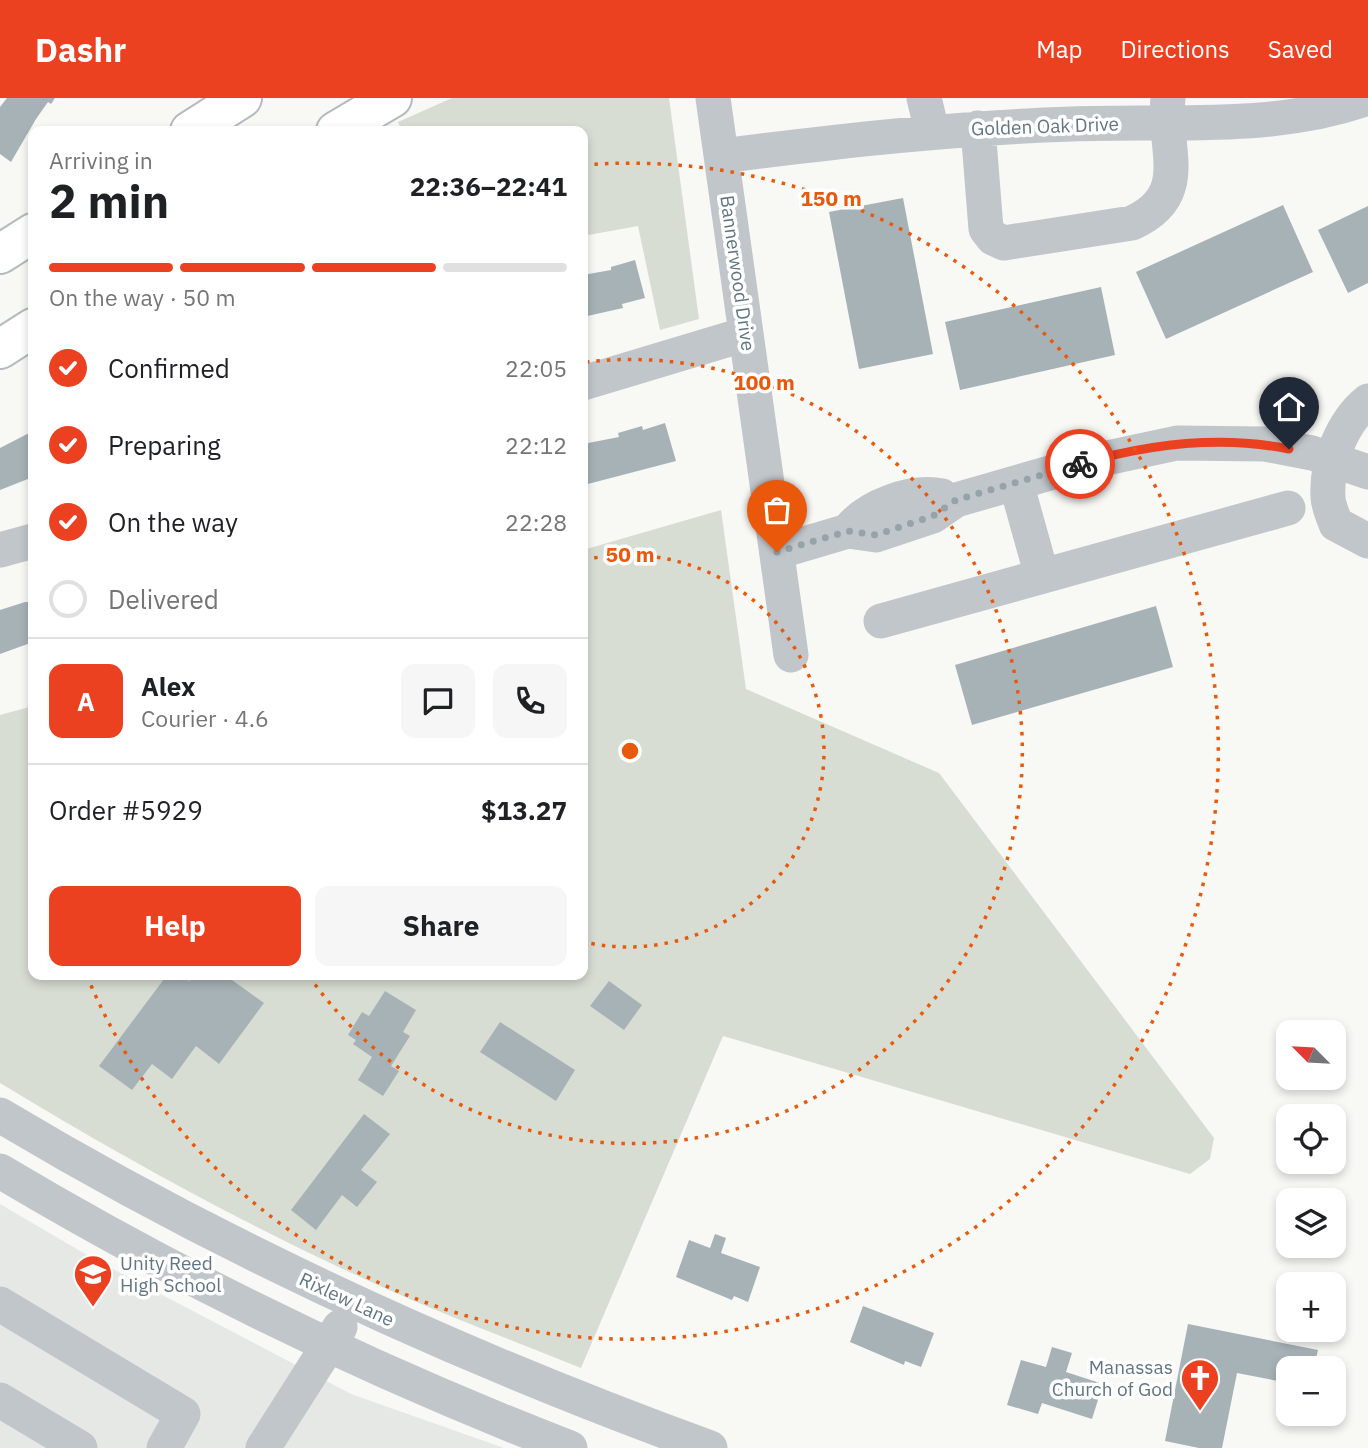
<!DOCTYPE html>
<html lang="en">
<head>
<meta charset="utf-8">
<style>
  :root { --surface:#fff; --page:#f6f6f6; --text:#202124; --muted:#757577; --line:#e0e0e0; --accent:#ec4121 }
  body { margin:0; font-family:"IBM Plex Sans",sans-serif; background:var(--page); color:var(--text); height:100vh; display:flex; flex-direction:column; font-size:26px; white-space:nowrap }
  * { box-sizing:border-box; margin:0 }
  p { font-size:23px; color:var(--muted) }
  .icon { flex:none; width:38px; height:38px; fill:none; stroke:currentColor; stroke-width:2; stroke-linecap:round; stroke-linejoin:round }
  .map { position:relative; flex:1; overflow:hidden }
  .side { position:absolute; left:28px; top:28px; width:560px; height:854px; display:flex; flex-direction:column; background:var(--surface); border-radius:14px; box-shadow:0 4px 10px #0003 }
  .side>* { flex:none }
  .needle { width:46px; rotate:294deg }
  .controls { position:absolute; left:1276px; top:922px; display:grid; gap:14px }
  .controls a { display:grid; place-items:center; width:70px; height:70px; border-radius:14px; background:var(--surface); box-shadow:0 4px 10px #0003; font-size:35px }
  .pin { position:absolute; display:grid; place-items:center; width:60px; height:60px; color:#fff; margin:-72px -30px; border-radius:50% 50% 50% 0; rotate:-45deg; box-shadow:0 0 7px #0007 }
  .pin .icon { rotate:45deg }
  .courier { position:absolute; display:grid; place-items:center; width:70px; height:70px; margin:-35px; border:5px solid #ec4121; border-radius:50%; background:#fff; color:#222; box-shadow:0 2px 9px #0007 }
  .head em { font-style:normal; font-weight:700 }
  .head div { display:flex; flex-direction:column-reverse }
  .head { display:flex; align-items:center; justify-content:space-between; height:119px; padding:0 21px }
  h1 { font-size:46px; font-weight:700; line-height:52px }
  .bar { display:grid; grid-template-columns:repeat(4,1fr); gap:10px 7px; align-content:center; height:84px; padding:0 21px }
  .bar i { height:9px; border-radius:5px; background:var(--line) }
  .bar .current { background:var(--accent) }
  .bar p { grid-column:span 4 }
  .line { display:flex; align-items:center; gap:18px; padding:0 21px; border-top:2px solid var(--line) }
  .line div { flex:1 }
  .round { display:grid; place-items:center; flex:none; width:74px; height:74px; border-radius:14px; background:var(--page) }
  ol { padding:0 21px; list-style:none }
  li { display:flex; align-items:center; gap:21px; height:77px }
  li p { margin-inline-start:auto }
  li .icon { padding:7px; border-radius:50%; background:var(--accent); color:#fff; stroke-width:4 }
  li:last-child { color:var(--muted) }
  li i { width:38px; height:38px; border:4px solid var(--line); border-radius:50% }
  .action { display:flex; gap:14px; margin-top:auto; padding:14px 21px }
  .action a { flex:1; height:80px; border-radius:14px; background:var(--accent); color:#fff; font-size:28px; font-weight:700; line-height:80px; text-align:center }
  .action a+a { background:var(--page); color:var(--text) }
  header { display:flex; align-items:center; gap:42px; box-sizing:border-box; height:98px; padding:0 35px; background:var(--accent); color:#fff }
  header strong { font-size:33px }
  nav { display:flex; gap:38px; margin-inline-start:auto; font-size:24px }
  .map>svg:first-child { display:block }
  .built { fill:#e6e8e6 }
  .green { fill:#d8ddd4 }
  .building { fill:#a7b2b7 }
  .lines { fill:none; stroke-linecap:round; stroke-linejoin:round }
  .major-casing { stroke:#b4babe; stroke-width:42 }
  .minor { stroke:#c1c6ca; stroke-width:35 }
  .major { stroke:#fff; stroke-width:38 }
  .done { stroke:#96a4aa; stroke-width:7; stroke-dasharray:0 12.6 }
  .route { stroke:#ec4121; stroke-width:9 }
  .ring { fill:none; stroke:#e8590c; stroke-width:3.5; stroke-dasharray:3.5 7 }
  .labels { text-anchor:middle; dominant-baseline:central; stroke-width:7; stroke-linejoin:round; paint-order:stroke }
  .street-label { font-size:19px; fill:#617682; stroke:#fff }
  .poi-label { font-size:19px; fill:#617682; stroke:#fff; text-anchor:start }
  .centre { fill:#e8590c; stroke:#fff; stroke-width:3.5 }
  .ring-label { font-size:21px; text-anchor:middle; font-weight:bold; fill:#e8590c; stroke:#fff; stroke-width:7; stroke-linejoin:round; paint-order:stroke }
</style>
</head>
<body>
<header>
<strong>Dashr</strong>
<nav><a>Map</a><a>Directions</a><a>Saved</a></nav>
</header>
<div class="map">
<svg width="1368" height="1350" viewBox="0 0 1368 1350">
  <rect width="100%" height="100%" fill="#f8f8f5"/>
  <path class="built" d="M0,1106L92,1160L351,1296L504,1350H0Z"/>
  <path class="green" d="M452,0H669L699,221L660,232L638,128L583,138V33H402L398,24Z
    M721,412L746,591L939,675L1214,1040L1210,1061L1190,1076L723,938L581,1270C517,1244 452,1220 389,1192C256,1133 125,1061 0,985V617L33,608V877H583V452Z"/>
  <path class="building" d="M7,0H55L51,6L48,4L36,21L11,64L0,56V9Z
    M903,100L933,256L859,271L829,114Z
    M1283,107L1313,174L1166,241L1136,174Z
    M1368,108V185L1348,195L1318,132Z
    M635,162L645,200L622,206L623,210L583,219V177L611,172V169Z
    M1101,189L1115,257L960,292L945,224Z
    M665,325L676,363L584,387L583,346L619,339L618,335L642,328L643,332Z
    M33,333V379L0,392V350Z
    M25,504H33V544L0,556V512Z
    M1156,508L1173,569L972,627L955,567Z
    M167,877H181L189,883L194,877H225L264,905L219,966L196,948L172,981L152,966L132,992L99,968Z
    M609,883L642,907L624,932L590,908Z
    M385,893L416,912L403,934L410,938L391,968L399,973L383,998L358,982L372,959L353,946L356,942L348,937L362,914L369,918Z
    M500,924L575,972L556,1003L480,954Z
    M364,1016L390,1036L361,1072L377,1084L357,1109L342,1097L316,1132L291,1112Z
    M715,1136L726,1140L721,1155L760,1169L748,1204L734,1198L732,1202L676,1179L689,1142L710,1150Z
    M863,1208L934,1235L921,1269L905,1263L904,1267L850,1244Z
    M1188,1226L1318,1252L1314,1270H1288V1285L1237,1275L1222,1350H1199L1165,1343Z
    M1052,1249L1072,1255L1066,1274L1103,1286L1092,1321L1042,1305L1038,1316L1007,1307L1021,1262L1046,1269Z"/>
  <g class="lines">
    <g class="major-casing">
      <path id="major" d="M190,33L242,0
        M336,33L392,0
        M0,156L33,135
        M0,251L33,230"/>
    </g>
    <path class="minor" d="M713,0L791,557
      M924,0L932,33
      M978,30L986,131L993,140L1004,145L1132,125C1194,97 1162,50 1168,0
      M722,58C838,43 954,30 1072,26C1171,22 1273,34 1368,0
      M583,285L746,236
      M1368,303C1342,324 1326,365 1328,399C1328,407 1333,418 1336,426L1368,443
      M1016,385L1042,478
      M848,433C867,408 911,392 942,398
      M0,452L33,443
      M777,454L848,433L876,437L933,418L956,402L1088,364L1177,345L1265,346L1312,355L1368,374
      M881,523L1288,410
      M0,1017C225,1152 463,1260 710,1350
      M0,1073C181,1181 373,1274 570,1350
      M0,1206L183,1316L164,1350
      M0,1302L80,1350
      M263,1350L340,1229"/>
    <use href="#major" class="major"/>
  </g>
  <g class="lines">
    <path class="done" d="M777,454L848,433L876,437L933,418L956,402L1080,366"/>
    <path class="route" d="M1080,366C1148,346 1218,337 1289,351"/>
  </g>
  <g class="ring">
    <path d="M584 462A196 196 0 1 1 584 844"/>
    <path d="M586 264A392 392 0 1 1 309 878"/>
    <path d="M584 67A588 588 0 1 1 87 878"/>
  </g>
  <defs>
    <g id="school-pin" transform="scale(2.0125)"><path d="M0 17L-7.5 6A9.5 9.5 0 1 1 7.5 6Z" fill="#ec4121" stroke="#fff"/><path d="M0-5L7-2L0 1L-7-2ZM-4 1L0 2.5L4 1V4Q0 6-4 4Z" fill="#fff"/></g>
    <g id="church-pin" transform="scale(2.0125)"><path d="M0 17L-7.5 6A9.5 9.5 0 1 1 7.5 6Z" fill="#ec4121" stroke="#fff"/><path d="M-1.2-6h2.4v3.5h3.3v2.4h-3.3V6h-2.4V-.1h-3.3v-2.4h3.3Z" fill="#fff"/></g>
  </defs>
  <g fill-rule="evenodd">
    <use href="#school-pin" x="93" y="1176"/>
    <use href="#church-pin" x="1200" y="1280"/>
  </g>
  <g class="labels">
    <g class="street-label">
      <text transform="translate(1045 28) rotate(-2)">Golden Oak Drive</text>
      <text transform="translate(738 175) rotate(82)">Bannerwood Drive</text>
      <text transform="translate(347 1201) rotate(25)">Rixlew Lane</text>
    </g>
    <g class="poi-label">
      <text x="120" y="1165">Unity Reed<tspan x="120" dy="22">High School</tspan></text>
      <text x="1173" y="1269" text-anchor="end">Manassas<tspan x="1173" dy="22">Church of God</tspan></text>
    </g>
  </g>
  <circle cx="630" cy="653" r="10" class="centre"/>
  <g class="ring-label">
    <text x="831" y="108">150 m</text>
    <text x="764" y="292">100 m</text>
    <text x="630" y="464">50 m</text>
  </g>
</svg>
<div class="controls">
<a><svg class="needle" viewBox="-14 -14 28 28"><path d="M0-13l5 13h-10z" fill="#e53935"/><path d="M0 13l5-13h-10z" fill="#757577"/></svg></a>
<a><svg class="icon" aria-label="locate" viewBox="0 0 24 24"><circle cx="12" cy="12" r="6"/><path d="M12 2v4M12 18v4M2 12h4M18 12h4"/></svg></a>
<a><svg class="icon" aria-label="layers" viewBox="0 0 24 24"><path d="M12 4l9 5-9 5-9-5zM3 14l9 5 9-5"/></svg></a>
<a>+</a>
<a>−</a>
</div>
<div class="pin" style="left:777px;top:454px;background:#ea580c"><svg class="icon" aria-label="bag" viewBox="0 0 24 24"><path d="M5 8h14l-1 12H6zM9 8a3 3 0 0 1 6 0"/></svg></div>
<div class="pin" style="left:1289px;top:351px;background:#1f2937"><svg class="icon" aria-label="home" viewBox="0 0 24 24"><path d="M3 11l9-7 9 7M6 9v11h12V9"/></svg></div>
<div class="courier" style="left:1080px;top:366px"><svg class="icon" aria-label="bike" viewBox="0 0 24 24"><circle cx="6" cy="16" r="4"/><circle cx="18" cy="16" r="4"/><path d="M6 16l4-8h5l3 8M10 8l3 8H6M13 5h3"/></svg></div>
<section class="side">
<div class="head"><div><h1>2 min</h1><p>Arriving in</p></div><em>22:36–22:41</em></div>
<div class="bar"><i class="current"></i><i class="current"></i><i class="current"></i><i></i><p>On the way · 50 m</p></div>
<ol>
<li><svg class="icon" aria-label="check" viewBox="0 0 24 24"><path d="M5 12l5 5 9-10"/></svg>Confirmed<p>22:05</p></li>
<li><svg class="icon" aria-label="check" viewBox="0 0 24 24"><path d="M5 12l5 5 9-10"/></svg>Preparing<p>22:12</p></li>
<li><svg class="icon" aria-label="check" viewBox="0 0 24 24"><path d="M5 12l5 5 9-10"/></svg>On the way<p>22:28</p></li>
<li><i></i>Delivered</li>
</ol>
<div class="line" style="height:126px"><b class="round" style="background:var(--accent);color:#fff">A</b><div><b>Alex</b><p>Courier · 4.6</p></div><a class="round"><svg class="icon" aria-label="chat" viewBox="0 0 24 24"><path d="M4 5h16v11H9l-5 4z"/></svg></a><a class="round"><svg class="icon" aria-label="phone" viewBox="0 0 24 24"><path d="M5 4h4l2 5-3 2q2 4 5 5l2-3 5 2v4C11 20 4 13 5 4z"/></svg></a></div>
<div class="line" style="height:91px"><div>Order #5929</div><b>$13.27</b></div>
<div class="action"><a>Help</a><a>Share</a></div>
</section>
</div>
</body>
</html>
